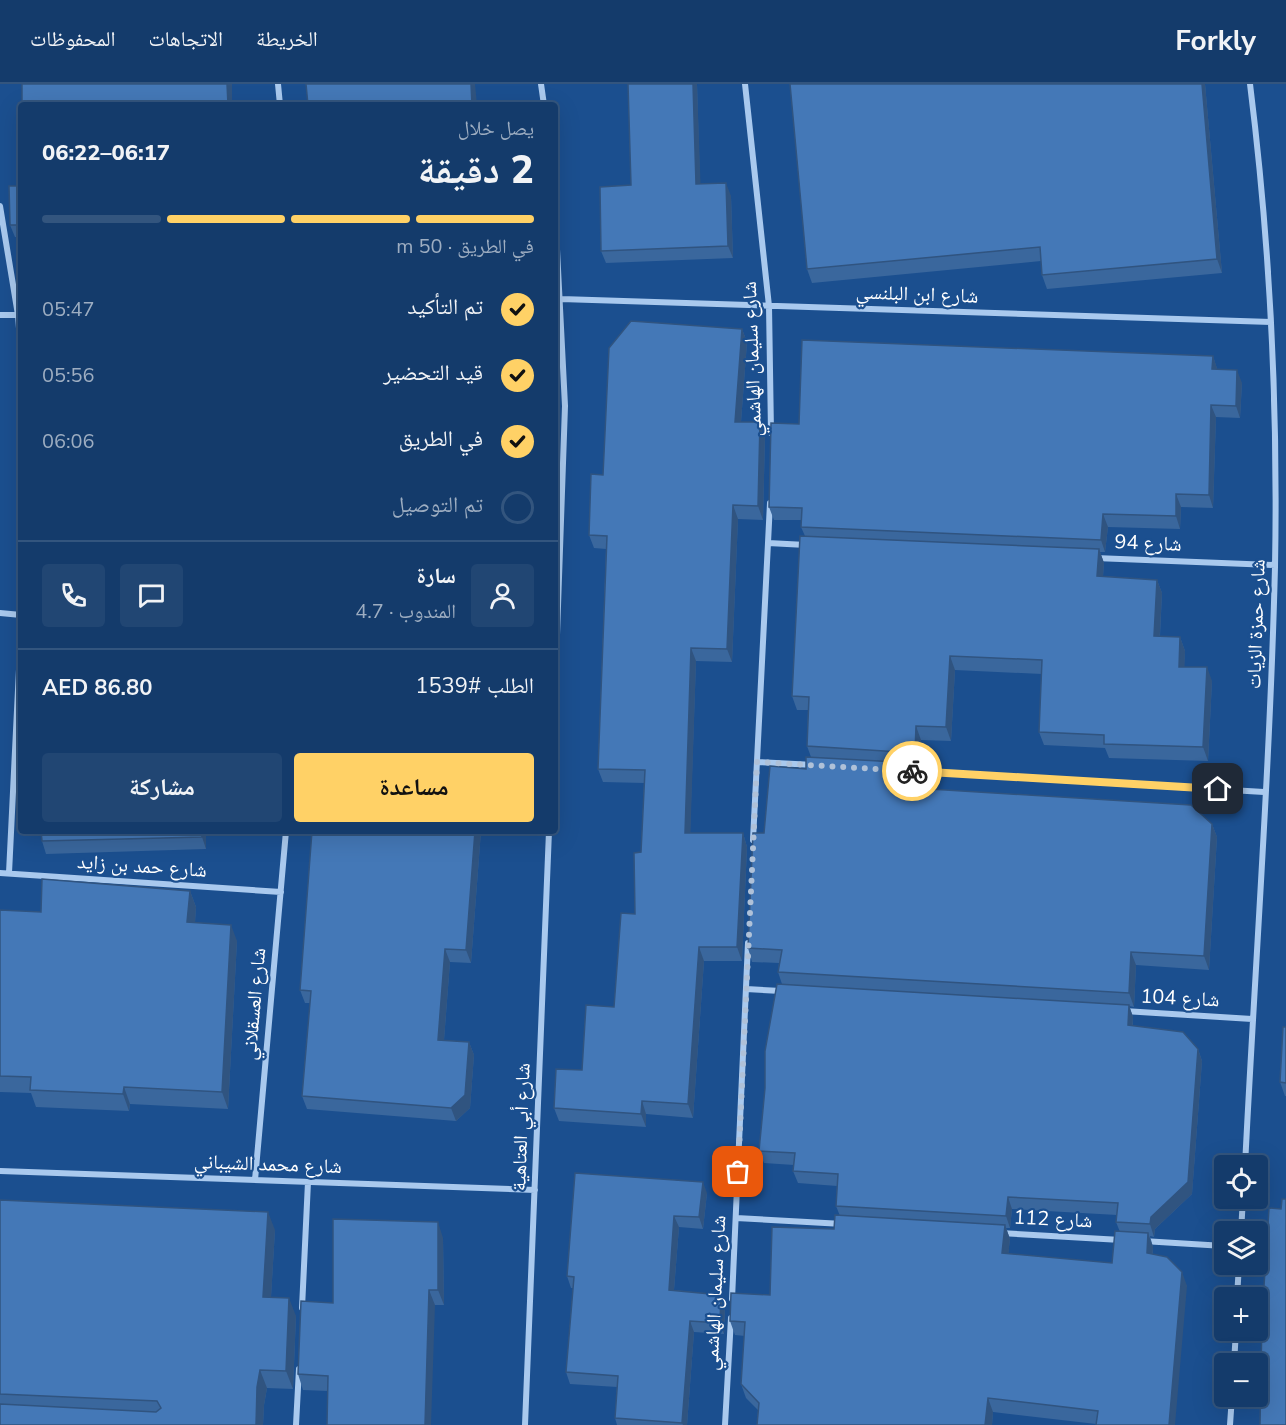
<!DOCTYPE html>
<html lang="ar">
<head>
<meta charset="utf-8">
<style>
  :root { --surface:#143b6b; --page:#214673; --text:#f1f3f6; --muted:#9dadc1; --line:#33557e; --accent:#ffd166 }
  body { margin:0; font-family:"Nunito Sans","Noto Naskh Arabic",sans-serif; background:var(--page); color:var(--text); direction:rtl; height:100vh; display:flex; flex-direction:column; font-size:22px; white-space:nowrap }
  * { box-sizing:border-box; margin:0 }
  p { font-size:20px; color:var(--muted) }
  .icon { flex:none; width:33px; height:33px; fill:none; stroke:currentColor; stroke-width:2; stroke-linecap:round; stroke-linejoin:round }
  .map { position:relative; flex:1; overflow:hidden; direction:ltr }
  .panel { position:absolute; left:18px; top:18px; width:540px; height:732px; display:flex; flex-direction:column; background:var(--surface); border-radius:6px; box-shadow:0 6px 24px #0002,0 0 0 2px var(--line); direction:rtl }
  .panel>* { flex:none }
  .tools { position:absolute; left:1214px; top:1071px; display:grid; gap:12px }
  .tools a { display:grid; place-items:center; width:54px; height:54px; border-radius:6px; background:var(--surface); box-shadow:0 6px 24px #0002,0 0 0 2px var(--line); font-size:30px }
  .pin { position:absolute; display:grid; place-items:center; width:51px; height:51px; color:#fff; margin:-26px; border-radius:12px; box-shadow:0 3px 9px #0006 }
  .courier { position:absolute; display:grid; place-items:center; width:60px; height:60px; margin:-30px; border:4px solid #ffd166; border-radius:50%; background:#fff; color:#222; box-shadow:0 2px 8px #0007 }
  .head em { font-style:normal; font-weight:800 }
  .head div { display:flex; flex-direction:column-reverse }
  .head { display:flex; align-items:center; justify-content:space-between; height:102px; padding:0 24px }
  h1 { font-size:39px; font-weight:800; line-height:45px }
  .bar { display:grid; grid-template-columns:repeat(4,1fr); gap:9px 6px; align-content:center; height:72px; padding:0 24px }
  .bar i { height:8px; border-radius:4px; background:var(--line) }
  .bar .current { background:var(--accent) }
  .bar p { grid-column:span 4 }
  .line { display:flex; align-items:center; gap:15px; padding:0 24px; border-top:2px solid var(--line) }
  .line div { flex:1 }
  .round { display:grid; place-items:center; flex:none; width:63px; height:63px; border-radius:6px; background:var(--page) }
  ol { padding:0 24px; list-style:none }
  li { display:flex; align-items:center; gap:18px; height:66px }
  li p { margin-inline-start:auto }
  li .icon { padding:6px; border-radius:50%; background:var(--accent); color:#111; stroke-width:4 }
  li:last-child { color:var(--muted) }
  li i { width:33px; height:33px; border:3px solid var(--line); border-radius:50% }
  .action { display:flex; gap:12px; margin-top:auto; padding:12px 24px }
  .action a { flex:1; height:69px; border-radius:6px; background:var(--accent); color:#111; font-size:24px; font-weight:800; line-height:69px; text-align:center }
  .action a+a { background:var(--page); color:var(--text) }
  header { display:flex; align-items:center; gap:36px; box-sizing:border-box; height:84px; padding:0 30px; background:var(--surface); border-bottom:2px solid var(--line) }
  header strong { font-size:28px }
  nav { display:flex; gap:33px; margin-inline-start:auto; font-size:21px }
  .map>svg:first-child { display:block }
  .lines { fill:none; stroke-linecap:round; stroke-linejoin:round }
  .minor { stroke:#a9c9ee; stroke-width:6 }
  .wall { fill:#3a679d; fill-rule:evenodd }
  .shaded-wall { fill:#305480 }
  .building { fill:#4478b7; stroke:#305480; stroke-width:1.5 }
  .done { stroke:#afc1d8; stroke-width:6; stroke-dasharray:0 10.8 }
  .route { stroke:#ffd166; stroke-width:8 }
  .labels { text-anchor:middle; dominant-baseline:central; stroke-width:4.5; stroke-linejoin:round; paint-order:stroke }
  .street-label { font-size:20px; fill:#fff; stroke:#1b4f8f }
</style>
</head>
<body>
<header>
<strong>Forkly</strong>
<nav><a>الخريطة</a><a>الاتجاهات</a><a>المحفوظات</a></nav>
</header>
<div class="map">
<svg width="1286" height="1341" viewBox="0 0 1286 1341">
  <rect width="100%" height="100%" fill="#1b4f8f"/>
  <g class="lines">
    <path class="minor" d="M278,0L280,21
      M541,0L544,21
      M745,0L769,222L771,349
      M0,122L18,231L21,271
      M555,126L565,322L555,608
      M561,215L1271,238
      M0,231H18
      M768,459L806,461
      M1095,474L1275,481
      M0,529L21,531
      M757,678L814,681
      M911,687L1264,708
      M753,756L770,419
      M0,789L281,808
      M9,789L21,545
      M746,905L781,907
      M1124,927L1252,935
      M1245,1082C1255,882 1270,683 1275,483C1278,322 1270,160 1250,0
      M0,1087L535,1106
      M255,1096L286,747
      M736,1134L843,1140
      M1241,1148L1243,1114
      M1000,1149L1121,1156
      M1143,1157L1224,1162
      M1237,1214L1239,1180
      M732,1215L748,859
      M302,1224L308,1098
      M1234,1280L1236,1246
      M296,1341L299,1285
      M525,1341L549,747
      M725,1341L731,1234
      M1230,1341L1232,1312"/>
  </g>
  <path class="wall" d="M628,0H697L700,100L731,112L733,174L606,179L601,167L631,101Z
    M1205,0L1222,189L1047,205L1042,191L1041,177L812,199L807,185Z
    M21,102V153H15L10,141Z
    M742,245L747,258L741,338L765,352L763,436L738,435L732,578L696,577L690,749H743L747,763L742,877H704L693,1034L646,1030V1043L559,1037L554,1024L582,986L614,923L635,830L641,768L644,699L603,698L598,685L606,465L594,464L589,451L603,391Z
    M1213,272L1217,285L1242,299L1240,334L1216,333L1213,424L1181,423L1180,445L1108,443L1105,468H1100L1104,479L1103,492L1157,496L1162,509L1160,552L1180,553L1185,567L1184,583L1212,597L1208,677L1109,674L1105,664L1044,661L1039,648L1042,590L955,586L951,657L921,656L920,682H916L920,693V704L1212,740L1217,753L1209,886L1136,881L1134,923L1129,922L1133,933V942L1198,965L1202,977L1192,1110L1155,1145L1154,1153L1150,1152L1153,1163V1170L1187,1202L1096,1340L993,1328L992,1341H757L758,1326L746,1314L741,1300L745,1252L735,1251L730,1237L770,1211L834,1145L840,1132L836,1122L837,1102L798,1099L793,1087L794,1081L764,1079L759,1067L782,900L778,888L779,879L752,878L748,864L764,749L806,685L811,673L807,662L808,626H797L792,612L805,452L801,443L802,436H774L769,423L799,340ZM1012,1125L1117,1131L1116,1138L1120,1148L1112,1179L1008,1170L1010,1155L1006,1144H1010Z
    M206,747V765L46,770L42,757Z
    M481,747L471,879L450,878L444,956L469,958L474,971L470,1024L456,1037L307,1025L302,1012L310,919H305L300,906Z
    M190,807L196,823L195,838L237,857L228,1025L130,1020L129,1027L36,1023L31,1009L0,1008V826L41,828Z
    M1286,943V1012H1285L1280,998Z
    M707,1109L703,1145L679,1143L674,1206L721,1211L725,1222L724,1250L694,1248L687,1341H617L615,1334L617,1303L570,1300L566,1288L573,1204H571L567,1192Z
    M0,1116L275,1146L271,1213L296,1232L293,1305L267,1304L264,1321L263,1341H0Z
    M443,1154L444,1221H435L328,1307L303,1306L298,1290Z"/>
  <path class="shaded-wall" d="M227,0H232V21H228Z
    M471,0H475L477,21H472Z
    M693,0H697L701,113L696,100Z
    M1202,0H1205L1222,189L1217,175Z
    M726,99L731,112L733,174L728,162Z
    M742,245L747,258L740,351L735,338Z
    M1213,272L1217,284V298L1212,285Z
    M1237,286L1242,299L1240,334L1236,322Z
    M1211,321L1216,333L1213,424L1209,411Z
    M760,338L765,352L763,436L758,422Z
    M1176,410L1181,423L1180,445L1176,432Z
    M733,421L738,435L732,578L727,565Z
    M1103,430L1108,443L1105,468L1101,456Z
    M1099,465L1104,479L1102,506L1097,492Z
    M1157,496L1162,509L1159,566L1154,552Z
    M1180,553L1185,567L1184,596L1179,583Z
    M691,564L696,577L690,763L685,749Z
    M950,572L955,586L951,657L946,643Z
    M1207,583L1212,597L1208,677L1203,663Z
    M916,642L921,656L920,682L915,669Z
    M915,679L920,693L919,717L914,704Z
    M1212,740L1217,753L1209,886L1204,872Z
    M201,747H206V765L202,753Z
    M475,747H481L471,879L466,866Z
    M743,749L747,763L742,877L737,863Z
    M190,807L196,823L194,855L187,838Z
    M231,841L237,857L228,1025L222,1008Z
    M699,863L704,877L693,1034L688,1020Z
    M445,865L450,878L443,969L438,956Z
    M1131,868L1136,881L1134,923L1129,909Z
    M1129,921L1133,933L1132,954L1128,941Z
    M469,958L474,971L470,1024L456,1037L451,1024Z
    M1198,965L1202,977L1192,1110L1155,1145L1154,1153L1150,1140L1151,1133Z
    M124,1003L130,1020L129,1027L123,1010Z
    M642,1017L646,1030V1043L641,1030Z
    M703,1098L707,1109L703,1145L699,1133Z
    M1008,1113L1012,1125L1010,1144L1006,1132Z
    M268,1128L275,1146L270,1231L263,1213Z
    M674,1132L679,1143L673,1218L669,1206Z
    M438,1138L443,1154L444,1221L438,1206Z
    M1005,1141L1010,1155L1007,1183L1002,1169Z
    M1148,1149L1153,1163L1152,1183L1147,1169Z
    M1182,1188L1187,1202L1175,1341H1169Z
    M429,1206L435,1221L431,1341H425Z
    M721,1211L725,1222L724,1250L720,1239Z
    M289,1214L296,1232L293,1305L286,1287Z
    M690,1237L694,1248L687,1341H683L682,1339Z
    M260,1286L267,1304L264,1321L263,1341H256L257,1303Z
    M988,1314L993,1328L992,1341H985Z"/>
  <path class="building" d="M22,0H227L228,21H22Z
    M306,0H471L472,21H308Z
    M628,0H693L696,100L726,99L728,162L601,167L600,103L631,101Z
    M790,0H1202L1217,175L1042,191L1040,163L807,185Z
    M9,102H21V141H10Z
    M631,237L742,245L735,338H760L758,422L733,421L727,565L691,564L685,749H743L737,863H699L688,1020L642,1017L641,1030L554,1024L556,985L582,986L586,921L614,923L621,829L635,830L634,769L641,768L645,686L598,685L607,452L589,451L591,390L603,391L609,264Z
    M802,256L1213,272L1212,285L1237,286L1236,322L1211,321L1209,411L1176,410V432L1103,430L1101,456L801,443L802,424L769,423L771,339L799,340Z
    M800,452L1099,465L1097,492L1157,496L1154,552L1180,553L1179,583H1207L1203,663L1104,660V651L1039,648L1042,576L950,572L946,643L916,642L915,669L807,662L809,613L792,612Z
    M806,673L915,679L914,704L1191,721L1212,740L1204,872L1131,868L1129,909L778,888L782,866L748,864L753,749H764L770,682L806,685Z
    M41,747H201L202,753L42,757Z
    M312,747H475L466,866L445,865L438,956L469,958L465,1011L451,1024L302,1012L311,907L300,906Z
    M42,795L190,807L187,838L231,841L222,1008L124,1003L123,1010L30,1006L31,993L0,992V826L41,828Z
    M777,900L1129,921L1128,941L1183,948L1198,965L1188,1098L1151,1133L1150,1140L1116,1138L1118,1119L1008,1113L1006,1132L836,1122L838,1090L793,1087L795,1069L759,1067L765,1004V967Z
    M1283,943H1286V999L1280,998Z
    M575,1089L703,1098L699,1133L674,1132L669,1206L721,1211L720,1239L690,1237L682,1339L615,1334L618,1292L566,1288L574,1193L567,1192Z
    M1282,1115H1286V1341H1260L1262,1233L1269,1124L1281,1125Z
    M0,1116L268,1128L263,1213L289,1214L286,1287L260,1286L257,1303L256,1341H0V1320L156,1328L161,1324L157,1317L0,1310Z
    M835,1131L1005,1141L1002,1169L1112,1179L1115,1147L1148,1149L1147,1169L1167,1173L1182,1188L1169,1341H1096L1098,1327L988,1314L985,1341H757L759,1319L741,1300L745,1238L730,1237L731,1209L770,1211L772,1143L834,1145Z
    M333,1135L438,1138V1206H429L425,1341H327L328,1292L298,1290L301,1217L333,1219Z"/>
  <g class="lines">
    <path class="done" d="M738,1088L757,678L912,687"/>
    <path class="route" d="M912,687L1218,705"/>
  </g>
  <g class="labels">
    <g class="street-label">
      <text transform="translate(917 210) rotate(2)">شارع ابن البلنسي</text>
      <text transform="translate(752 275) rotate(-92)">شارع سليمان الهاشمي</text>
      <text transform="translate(1148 459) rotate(2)">شارع 94</text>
      <text transform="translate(1256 540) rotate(-88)">شارع حمزة الزيات</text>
      <text transform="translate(142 782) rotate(4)">شارع حمد بن زايد</text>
      <text transform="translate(1180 914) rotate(3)">شارع 104</text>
      <text transform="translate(254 920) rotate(-85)">شارع العسقلاني</text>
      <text transform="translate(521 1043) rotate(-88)">شارع أبي العتاهية</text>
      <text transform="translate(268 1080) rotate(2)">شارع محمد الشيباني</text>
      <text transform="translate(1053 1135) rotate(3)">شارع 112</text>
      <text transform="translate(715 1209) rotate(-87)">شارع سليمان الهاشمي</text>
    </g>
  </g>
</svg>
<div class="tools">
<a><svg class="icon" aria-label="locate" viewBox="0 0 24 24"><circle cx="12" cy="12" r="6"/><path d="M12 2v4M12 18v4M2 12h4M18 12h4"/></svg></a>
<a><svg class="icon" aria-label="layers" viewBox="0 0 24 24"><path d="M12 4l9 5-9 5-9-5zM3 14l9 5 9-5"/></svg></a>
<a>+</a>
<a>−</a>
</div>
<div class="pin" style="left:738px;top:1088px;background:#ea580c"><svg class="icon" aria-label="bag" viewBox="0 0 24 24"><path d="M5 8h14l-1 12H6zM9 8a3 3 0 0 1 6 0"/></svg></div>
<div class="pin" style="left:1218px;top:705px;background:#1f2937"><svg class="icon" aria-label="home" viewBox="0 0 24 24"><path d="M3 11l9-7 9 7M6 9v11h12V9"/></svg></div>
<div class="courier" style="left:912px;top:687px"><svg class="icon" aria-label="bike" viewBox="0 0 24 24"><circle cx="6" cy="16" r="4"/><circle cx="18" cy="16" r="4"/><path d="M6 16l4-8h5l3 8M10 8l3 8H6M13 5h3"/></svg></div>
<section class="panel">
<div class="head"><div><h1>2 دقيقة</h1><p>يصل خلال</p></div><em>06:17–06:22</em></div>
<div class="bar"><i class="current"></i><i class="current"></i><i class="current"></i><i></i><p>في الطريق · 50 m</p></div>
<ol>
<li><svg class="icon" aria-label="check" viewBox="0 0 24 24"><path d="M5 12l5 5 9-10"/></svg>تم التأكيد<p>05:47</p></li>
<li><svg class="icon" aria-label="check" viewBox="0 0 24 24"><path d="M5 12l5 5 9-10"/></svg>قيد التحضير<p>05:56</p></li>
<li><svg class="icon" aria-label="check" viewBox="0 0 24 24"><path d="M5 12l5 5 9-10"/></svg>في الطريق<p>06:06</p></li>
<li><i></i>تم التوصيل</li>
</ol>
<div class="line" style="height:108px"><a class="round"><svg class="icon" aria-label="person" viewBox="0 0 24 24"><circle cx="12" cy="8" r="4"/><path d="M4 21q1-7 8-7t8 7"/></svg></a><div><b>سارة</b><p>المندوب · 4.7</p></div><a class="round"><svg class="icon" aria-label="chat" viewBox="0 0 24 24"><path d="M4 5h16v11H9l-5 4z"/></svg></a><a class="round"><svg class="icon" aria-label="phone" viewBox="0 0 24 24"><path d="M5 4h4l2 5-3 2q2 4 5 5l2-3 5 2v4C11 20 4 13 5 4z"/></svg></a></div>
<div class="line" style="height:78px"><div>الطلب #1539</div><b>AED 86.80</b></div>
<div class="action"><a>مساعدة</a><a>مشاركة</a></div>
</section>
</div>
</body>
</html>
